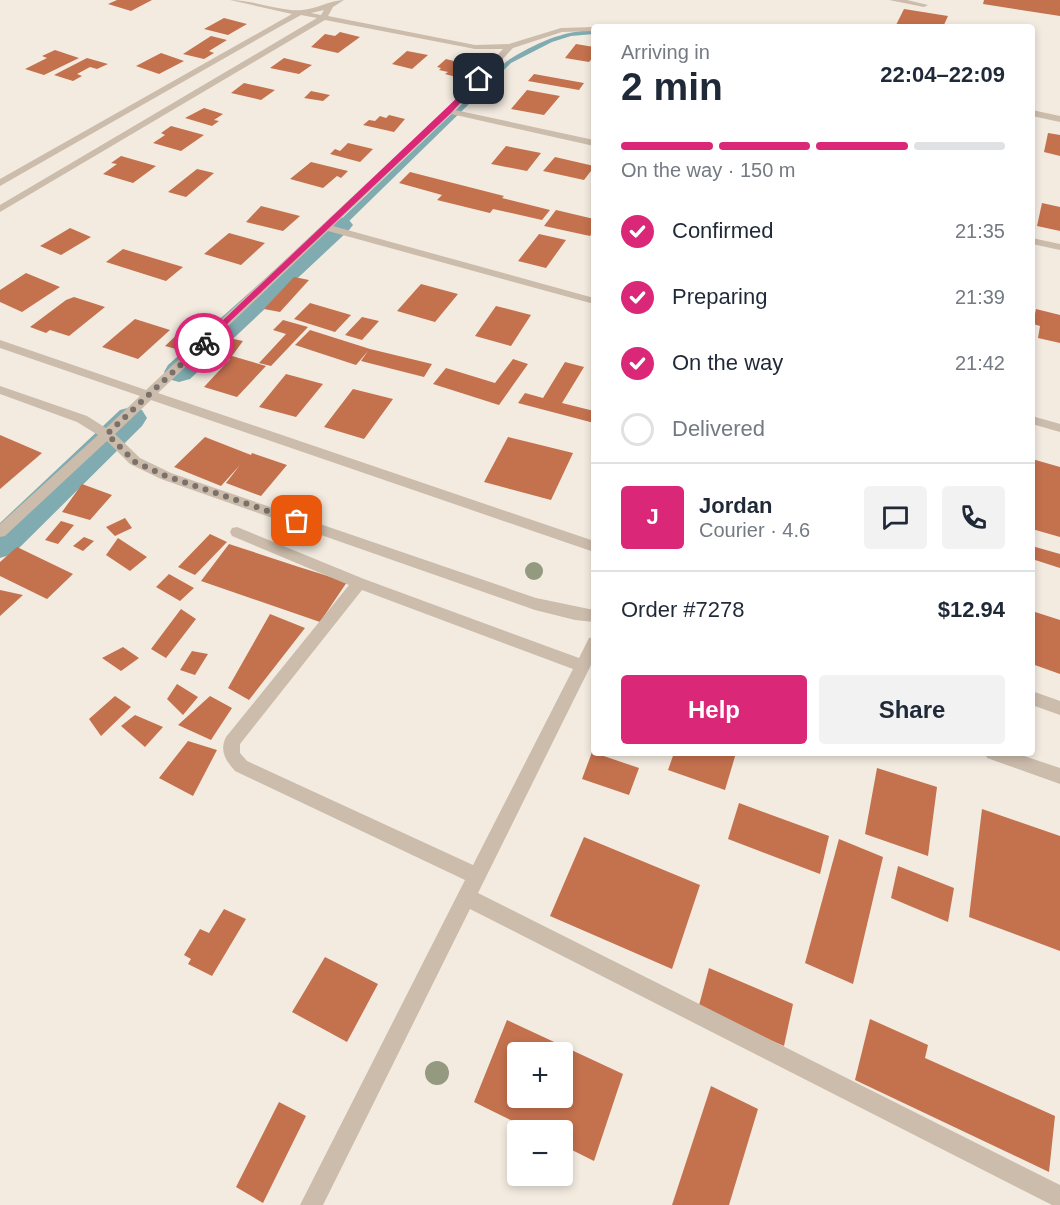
<!DOCTYPE html>
<html lang="en">
<head>
<meta charset="utf-8">
<style>
  :root { --surface:#fff; --page:#f2f2f3; --text:#1f2937; --muted:#747a83; --line:#e0e1e3; --accent:#db2777 }
  body { margin:0; font-family:Arial,sans-serif; background:var(--page); color:var(--text); height:100vh; display:flex; flex-direction:column; font-size:22px; white-space:nowrap }
  * { box-sizing:border-box; margin:0 }
  p { font-size:20px; color:var(--muted) }
  .icon { flex:none; width:33px; height:33px; fill:none; stroke:currentColor; stroke-width:2; stroke-linecap:round; stroke-linejoin:round }
  .map { position:relative; flex:1; overflow:hidden }
  .details { position:absolute; left:591px; top:24px; width:444px; height:732px; display:flex; flex-direction:column; background:var(--surface); border-radius:6px; box-shadow:0 3px 9px #0003 }
  .details>* { flex:none }
  .tools { position:absolute; left:507px; top:1042px; display:grid; gap:12px }
  .tools a { display:grid; place-items:center; width:66px; height:66px; border-radius:6px; background:var(--surface); box-shadow:0 3px 9px #0003; font-size:30px }
  .pin { position:absolute; display:grid; place-items:center; width:51px; height:51px; color:#fff; margin:-26px; border-radius:12px; box-shadow:0 3px 9px #0006 }
  .courier { position:absolute; display:grid; place-items:center; width:60px; height:60px; margin:-30px; border:4px solid #db2777; border-radius:50%; background:#fff; color:#222; box-shadow:0 2px 8px #0007 }
  .summary em { font-style:normal; font-weight:800 }
  .summary div { display:flex; flex-direction:column-reverse }
  .summary { display:flex; align-items:center; justify-content:space-between; height:102px; padding:0 30px }
  h1 { font-size:39px; font-weight:800; line-height:45px }
  .bar { display:grid; grid-template-columns:repeat(4,1fr); gap:9px 6px; align-content:center; height:72px; padding:0 30px }
  .bar i { height:8px; border-radius:4px; background:var(--line) }
  .bar .selected { background:var(--accent) }
  .bar p { grid-column:span 4 }
  .line { display:flex; align-items:center; gap:15px; padding:0 30px; border-top:2px solid var(--line) }
  .line div { flex:1 }
  .round { display:grid; place-items:center; flex:none; width:63px; height:63px; border-radius:6px; background:var(--page) }
  ol { padding:0 30px; list-style:none }
  li { display:flex; align-items:center; gap:18px; height:66px }
  li p { margin-inline-start:auto }
  li .icon { padding:6px; border-radius:50%; background:var(--accent); color:#fff; stroke-width:4 }
  li:last-child { color:var(--muted) }
  li i { width:33px; height:33px; border:3px solid var(--line); border-radius:50% }
  .cta { display:flex; gap:12px; margin-top:auto; padding:12px 30px }
  .cta a { flex:1; height:69px; border-radius:6px; background:var(--accent); color:#fff; font-size:24px; font-weight:800; line-height:69px; text-align:center }
  .cta a+a { background:var(--page); color:var(--text) }
  .map>svg:first-child { display:block }
  .lines { fill:none; stroke-linecap:round; stroke-linejoin:round }
  .stream { fill:#80abb0; fill-rule:evenodd }
  .canal { fill:#80abb0; fill-rule:evenodd }
  .building { fill:#c4714e; fill-rule:evenodd }
  .minor { fill:#cbbcac; fill-rule:evenodd }
  .tree { fill:#949a7f }
  .route { fill:#db2777 }
  .done { stroke:#7b716a; stroke-width:6; stroke-dasharray:0 10.8 }
</style>
</head>
<body>
<div class="map">
<svg width="1060" height="1205" viewBox="0 0 1060 1205">
  <rect width="100%" height="100%" fill="#f3ebe0"/>
  <g class="lines">
    <path class="stream" d="M594,30V34L571,36L552,42L511,63L343,227H337V223L507,61C534,44 561,31 594,30Z"/>
    <path class="canal" d="M340,217L349,220L353,225L349,230L190,379L179,382L168,379L164,372L168,365L331,220Z
      M131,407L142,410L147,418L142,426L13,554L0,558V523L120,410Z"/>
  </g>
  <path class="building" d="M117,0H152L131,11L108,4Z
    M984,0H1060V16L983,4Z
    M904,9L948,16L943,27H895Z
    M224,18L247,24L228,35L204,29Z
    M340,32L360,37L338,53L311,47L325,34L335,36Z
    M211,36L227,40L209,51L214,53L204,59L183,54Z
    M576,44L594,47V56L589,62L565,58Z
    M55,50L79,58L44,75L25,69L47,58L42,56Z
    M407,51L428,55L412,69L392,64Z
    M161,53L184,61L159,74L136,66Z
    M87,58L108,64L97,69L90,67L77,74L82,76L73,81L54,75Z
    M284,58L312,65L299,74L270,68Z
    M446,59L458,62L470,63L456,77L445,74L448,72L439,70L441,68L437,67Z
    M534,74L584,83L579,90L528,81Z
    M244,83L275,90L261,100L231,93Z
    M527,90L560,96L544,115L511,109Z
    M311,91L330,95L323,101L304,98Z
    M204,108L223,114L214,120L219,121L212,126L185,118Z
    M389,115L405,119L394,132L363,125L369,120L375,121L380,116L386,118Z
    M171,126L204,135L181,151L153,143L165,135L161,133Z
    M1048,133L1060,135V156L1044,152Z
    M348,143L373,149L360,162L330,154L335,149L340,151Z
    M506,146L541,153L527,171L491,164Z
    M121,156L156,166L133,183L103,174L117,164L111,163Z
    M555,157L594,166V167L584,180L543,171Z
    M311,162L348,171L341,178L337,176L323,188L290,179Z
    M197,169L214,173L186,197L168,192Z
    M410,172L504,196L502,198L550,210L542,220L493,209L490,213L437,200L442,195L399,183Z
    M1042,203L1060,207V231L1037,226Z
    M261,206L300,216L283,231L246,222Z
    M556,210L594,219V230L590,236L544,226Z
    M70,228L91,237L61,255L40,246Z
    M229,233L265,243L241,265L204,254Z
    M539,234L566,240L546,268L518,261Z
    M123,249L183,267L166,281L106,262Z
    M26,273L60,287L22,312L0,302V290Z
    M294,277L309,280L280,312L264,309Z
    M421,284L458,294L435,322L397,311Z
    M74,297L105,307L69,336L50,330L46,333L30,327L66,300Z
    M310,303L351,315L335,332L294,319Z
    M496,306L531,315L511,346L475,336Z
    M1036,309L1060,315V343L1038,338L1040,326L1033,324Z
    M197,316L207,319L176,349L165,346Z
    M362,317L379,321L362,340L345,335Z
    M135,319L170,330L138,359L102,347Z
    M283,320L308,327L271,366L259,363L286,334L273,330Z
    M310,330L370,349L432,364L424,377L361,361L368,351L356,365L295,345Z
    M229,338L243,341L232,356L266,366L237,397L204,387L230,359L215,356Z
    M513,359L528,364L499,405L433,384L446,368L495,383Z
    M565,362L584,367L562,403L594,411V423L518,403L525,393L543,398Z
    M286,374L323,384L296,417L259,407Z
    M353,389L393,399L364,439L324,427Z
    M0,435L42,453L0,489Z
    M205,437L251,455L252,453L287,465L261,496L226,483L240,465L221,486L174,467Z
    M508,437L573,453L551,500L484,482Z
    M1032,459L1060,467V537L1032,529Z
    M82,484L112,495L90,520L62,512Z
    M125,518L132,528L115,536L106,527Z
    M61,521L74,525L58,544L45,540Z
    M210,534L227,542L195,575L178,567Z
    M84,537L94,541L83,551L73,546Z
    M118,538L147,557L130,571L106,555Z
    M229,544L299,567L347,582L320,622L201,581Z
    M1032,546L1060,554V568L1032,559Z
    M17,547L73,574L47,599L0,576V562Z
    M169,574L194,588L180,601L156,587Z
    M0,590L23,595L0,616Z
    M181,609L196,619L166,658L151,649Z
    M1032,611L1060,620V674L1032,664Z
    M270,614L305,628L249,700L228,688Z
    M123,647L139,658L121,671L102,658Z
    M192,651L208,654L195,675L180,670Z
    M177,684L198,697L183,715L167,699Z
    M115,696L131,707L101,736L89,719Z
    M210,696L232,708L211,740L178,725Z
    M135,715L163,727L145,747L121,726Z
    M188,741L217,750L193,796L159,778Z
    M592,752L639,768L629,795L582,779Z
    M674,753H736L725,790L668,770Z
    M877,768L937,787L928,856L865,834Z
    M739,803L829,836L820,874L728,839Z
    M982,809L1060,836V951L969,917Z
    M584,837L700,885L672,969L550,916Z
    M839,839L883,857L853,984L805,963Z
    M898,866L954,888L948,922L891,898Z
    M224,909L246,919L212,976L188,964L191,959L184,955L200,929L209,933Z
    M325,957L378,984L347,1042L292,1012Z
    M709,968L793,1004L784,1046L698,1009Z
    M870,1019L928,1045L925,1058L1055,1116L1049,1172L855,1080Z
    M507,1020L623,1074L594,1161L562,1145V1131H533L474,1102ZM518,1053H562V1098H518Z
    M711,1086L758,1109L729,1205H672Z
    M279,1102L306,1116L263,1203L236,1187Z"/>
  <g class="lines">
    <path class="minor" d="M230,0C253,0 283,12 302,10C317,9 330,0 344,0L333,7L328,16L475,45L509,44L561,28L594,27H596L594,31L562,32L513,48L455,110L594,140V146L451,114L333,226L594,298V304L328,231L158,393L594,541V552L151,400L115,434L140,458L171,473L536,598L594,610V622L575,620L535,610L161,479L130,464L107,441L5,536L0,537V524L98,435L77,422L0,394V386L87,416L106,428L140,396L0,348V340L146,390L446,109L503,49H475L325,20L0,212V205L317,18L301,15L281,26L0,186V179L292,14ZM324,10L321,15L311,13Z
      M889,0H907L928,5L924,7Z
      M1032,110L1060,116V122L1032,116Z
      M1032,238L1060,244V250L1032,244Z
      M1032,416L1060,424V432L1032,424Z
      M237,527L364,579L579,658L589,638L594,637V659L478,893L1060,1185V1205H1052L470,909L323,1205H300L465,880L235,771C226,761 219,751 226,737L349,585L232,536L230,532L232,528ZM362,590L573,669L473,865L247,761L240,753V744Z
      M1032,691L1060,701V715L1032,705Z
      M985,753H1015L1060,768V784L987,758Z"/>
  </g>
  <g class="tree">
    <circle cx="534" cy="571" r="9"/>
    <circle cx="437" cy="1073" r="12"/>
  </g>
  <path class="route" d="M479,77L481,80L451,113L206,344H201V341Z"/>
  <g class="lines">
    <path class="done" d="M204,343L107,434L135,462L166,476L297,521"/>
  </g>
</svg>
<div class="tools">
<a>+</a>
<a>−</a>
</div>
<div class="pin" style="left:297px;top:521px;background:#ea580c"><svg class="icon" aria-label="bag" viewBox="0 0 24 24"><path d="M5 8h14l-1 12H6zM9 8a3 3 0 0 1 6 0"/></svg></div>
<div class="pin" style="left:479px;top:79px;background:#1f2937"><svg class="icon" aria-label="home" viewBox="0 0 24 24"><path d="M3 11l9-7 9 7M6 9v11h12V9"/></svg></div>
<div class="courier" style="left:204px;top:343px"><svg class="icon" aria-label="bike" viewBox="0 0 24 24"><circle cx="6" cy="16" r="4"/><circle cx="18" cy="16" r="4"/><path d="M6 16l4-8h5l3 8M10 8l3 8H6M13 5h3"/></svg></div>
<section class="details">
<div class="summary"><div><h1>2 min</h1><p>Arriving in</p></div><em>22:04–22:09</em></div>
<div class="bar"><i class="selected"></i><i class="selected"></i><i class="selected"></i><i></i><p>On the way · 150 m</p></div>
<ol>
<li><svg class="icon" aria-label="check" viewBox="0 0 24 24"><path d="M5 12l5 5 9-10"/></svg>Confirmed<p>21:35</p></li>
<li><svg class="icon" aria-label="check" viewBox="0 0 24 24"><path d="M5 12l5 5 9-10"/></svg>Preparing<p>21:39</p></li>
<li><svg class="icon" aria-label="check" viewBox="0 0 24 24"><path d="M5 12l5 5 9-10"/></svg>On the way<p>21:42</p></li>
<li><i></i>Delivered</li>
</ol>
<div class="line" style="height:108px"><b class="round" style="background:var(--accent);color:#fff">J</b><div><b>Jordan</b><p>Courier · 4.6</p></div><a class="round"><svg class="icon" aria-label="chat" viewBox="0 0 24 24"><path d="M4 5h16v11H9l-5 4z"/></svg></a><a class="round"><svg class="icon" aria-label="phone" viewBox="0 0 24 24"><path d="M5 4h4l2 5-3 2q2 4 5 5l2-3 5 2v4C11 20 4 13 5 4z"/></svg></a></div>
<div class="line" style="height:78px"><div>Order #7278</div><b>$12.94</b></div>
<div class="cta"><a>Help</a><a>Share</a></div>
</section>
</div>
</body>
</html>
